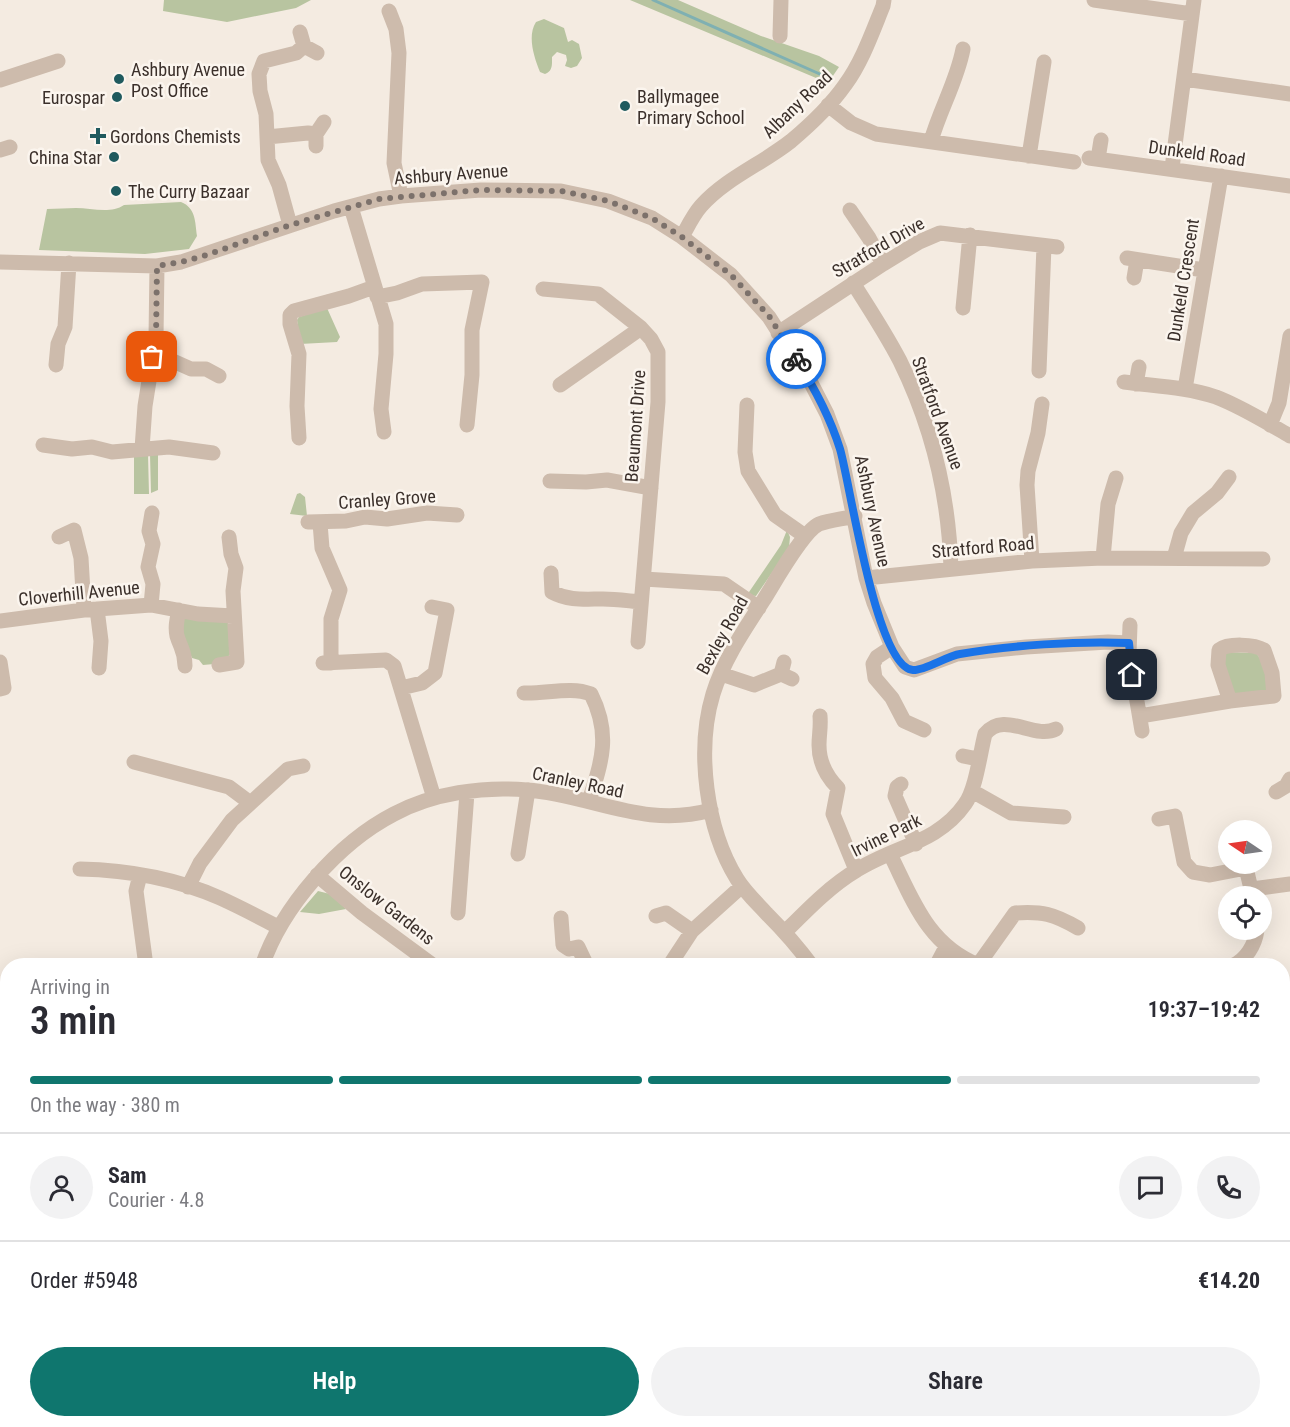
<!DOCTYPE html>
<html lang="en">
<head>
<meta charset="utf-8">
<style>
  :root { --surface:#fff; --page:#f2f2f3; --text:#2b2b33; --muted:#7c7c81; --line:#e1e1e2; --accent:#0f766e }
  body { margin:0; font-family:"Roboto Condensed",sans-serif; background:var(--page); color:var(--text); height:100vh; display:flex; flex-direction:column; font-size:22px; white-space:nowrap }
  * { box-sizing:border-box; margin:0 }
  p { font-size:20px; color:var(--muted) }
  .icon { flex:none; width:33px; height:33px; fill:none; stroke:currentColor; stroke-width:2; stroke-linecap:round; stroke-linejoin:round }
  .map { position:relative; flex:1; overflow:hidden }
  .details { position:absolute; left:0px; top:958px; width:1290px; height:470px; display:flex; flex-direction:column; background:var(--surface); border-radius:24px 24px 0 0; box-shadow:0 6px 24px #0002 }
  .details>* { flex:none }
  .needle { width:39px; rotate:283deg }
  .controls { position:absolute; left:1218px; top:820px; display:grid; gap:12px }
  .controls a { display:grid; place-items:center; width:54px; height:54px; border-radius:50%; background:var(--surface); box-shadow:0 6px 24px #0002; font-size:30px }
  .pin { position:absolute; display:grid; place-items:center; width:51px; height:51px; color:#fff; margin:-26px; border-radius:12px; box-shadow:0 3px 9px #0006 }
  .courier { position:absolute; display:grid; place-items:center; width:60px; height:60px; margin:-30px; border:4px solid #1a73e8; border-radius:50%; background:#fff; color:#222; box-shadow:0 2px 8px #0007 }
  .summary em { font-style:normal; font-weight:600 }
  .summary div { display:flex; flex-direction:column-reverse }
  .summary { display:flex; align-items:center; justify-content:space-between; height:102px; padding:0 30px }
  h1 { font-size:39px; font-weight:600; line-height:45px }
  .bar { display:grid; grid-template-columns:repeat(4,1fr); gap:9px 6px; align-content:center; height:72px; padding:0 30px }
  .bar i { height:8px; border-radius:4px; background:var(--line) }
  .bar .current { background:var(--accent) }
  .bar p { grid-column:span 4 }
  .line { display:flex; align-items:center; gap:15px; padding:0 30px; border-top:2px solid var(--line) }
  .line div { flex:1 }
  .round { display:grid; place-items:center; flex:none; width:63px; height:63px; border-radius:32px; background:var(--page) }
  .button { display:flex; gap:12px; margin-top:auto; padding:12px 30px }
  .button a { flex:1; height:69px; border-radius:36px; background:var(--accent); color:#fff; font-size:24px; font-weight:600; line-height:69px; text-align:center }
  .button a+a { background:var(--page); color:var(--text) }
  .map>svg:first-child { display:block }
  .green { fill:#b8c4a0 }
  .lines { fill:none; stroke-linecap:round; stroke-linejoin:round }
  .stream { stroke:#7fb0b2; stroke-width:3 }
  .minor { stroke:#cdbbac; stroke-width:15 }
  .done { stroke:#7c716b; stroke-width:6; stroke-dasharray:0 10.8 }
  .route { stroke:#1a73e8; stroke-width:8 }
  .poi-dot { fill:#1f5a5e; stroke:#fbf5ee; stroke-width:2 }
  .labels { text-anchor:middle; dominant-baseline:central; stroke-width:5; stroke-linejoin:round; paint-order:stroke }
  .poi-label { font-size:18px; fill:#3b302b; stroke:#fbf5ee; text-anchor:start }
  .street-label { font-size:18px; fill:#3b302b; stroke:#fbf5ee }
</style>
</head>
<body>
<div class="map">
<svg width="1290" height="1427" viewBox="0 0 1290 1427">
  <rect width="100%" height="100%" fill="#f4ebe1"/>
  <path class="green" d="M164,0H311L296,8L227,22L163,11Z
    M630,0H678L761,36L819,56L839,67L828,83Z
    M544,19L564,28L568,42L572,40L579,44L582,58L577,66L571,68L565,66L567,60L566,55L557,52L552,57C552,64 553,71 545,74L540,72C534,57 527,36 536,22Z
    M181,202C196,208 195,222 197,236L189,249L145,254L39,250L47,209C57,209 67,208 76,208C91,208 111,214 124,205Z
    M327,308L340,337L337,342L300,344L297,320L299,317Z
    M158,453V490L151,493L150,454Z
    M134,454H148L149,494H134Z
    M300,493L305,497L307,516L290,514L297,494Z
    M787,530L790,537L789,548L756,596L747,595L781,545Z
    M183,618L228,622L230,654L228,657L216,659L214,664L203,665L199,660L192,658L179,629Z
    M1226,652L1256,653L1264,663L1267,691L1235,695L1221,658Z
    M318,891L330,894L346,909L319,914L300,912Z
    M458,1421H550L552,1427H460Z"/>
  <g class="lines">
    <path class="stream" d="M653,0L831,79
      M1288,1292L1290,1293"/>
    <path class="minor" d="M1094,0L1192,14
      M389,11L396,29L399,53L394,163L401,196
      M300,32L304,46L317,53
      M780,36L781,0
      M1184,79L1290,94
      M0,80L58,61
      M828,105L851,123L876,134L1074,162
      M267,137L308,133L316,134
      M931,141C940,109 957,81 963,49
      M316,146V134L324,122
      M0,150L10,147
      M1029,156L1044,62
      M1089,158L1290,186
      M1098,159L1101,140
      M1172,168L1194,0
      M351,207L386,324V354L381,409L384,432
      M850,210L869,238L883,264
      M290,225L279,185L268,160L266,114L260,91L259,74L264,61L296,53L304,46
      M682,237C688,226 693,215 701,206C726,178 762,164 791,141C810,125 831,105 845,85C862,62 872,33 883,6L884,0
      M1127,258L1204,270
      M0,262L157,266L181,262L334,211L379,199L401,196L481,190L561,191L608,201L652,218L682,237L731,275L769,317L811,383L827,414L840,449L866,578L874,603L892,647L905,667L914,670L957,654L1026,647L1108,642L1129,643
      M1134,278L1137,260
      M853,283C869,308 886,334 900,361C932,426 949,498 951,569
      M543,289L598,294L641,328L651,339L658,352V402L638,642
      M377,297L397,293L422,284L482,282L472,330V375L467,425
      M963,308L970,235
      M778,333L883,264L919,242L940,233L1057,247
      M152,357L173,361L191,369H206L219,376
      M56,365L58,344L65,327L69,263
      M1039,371L1044,246
      M1124,382C1154,386 1187,387 1216,397C1242,407 1266,422 1290,436
      M1136,384L1139,367
      M560,385L641,328
      M1185,389L1221,176
      M747,405L745,452L748,471L775,515L805,536
      M1270,425L1279,403L1290,336
      M299,438L297,406L299,354L290,324V315L294,311L349,296L374,287
      M43,445L72,449L92,447L112,452L169,447L213,453
      M142,449L145,406L156,337L157,266
      M550,481L586,482L607,480L651,488
      M308,522L346,521L365,517L387,519L427,513L457,515
      M320,523L322,548L340,590L331,619V663
      M59,537L74,530L81,558L84,610
      M1103,558L1108,504L1116,478
      M1174,558L1181,533L1193,513L1217,493L1229,477
      M1032,561L1027,485L1028,471L1038,433L1042,404
      M551,573L552,592C569,601 584,599 603,599C616,599 629,601 641,602
      M866,578L1032,561L1103,558L1263,559
      M644,579L724,584L759,608
      M151,605L153,584L148,567L153,544L149,531L152,513
      M97,609L101,641L99,668
      M179,610C177,619 175,627 177,636C181,649 185,651 185,666
      M0,621L84,610L151,605L198,614L233,616
      M1130,625L1129,654L1142,731
      M892,647L877,657L873,664L875,678L892,698L904,721L924,730
      M0,662L4,688L0,689
      M784,662L781,674L792,679
      M323,663L386,660L394,666L434,798
      M219,665L237,662L233,591L236,568L231,554L229,537
      M721,674L754,685L781,674
      M401,688L422,683L435,673L447,610L432,607
      M524,693C546,694 571,686 591,694C611,734 602,761 589,801
      M820,716C821,727 819,735 819,745C819,762 827,777 838,788L833,814L856,870
      M1140,716L1230,701L1274,696L1272,673L1264,650C1254,644 1228,643 1219,650L1218,665L1230,701
      M963,756L978,759
      M134,762L229,787L249,802
      M901,784L897,787L895,796L916,844
      M972,791L1011,813L1064,817
      M1276,792L1286,786L1290,779
      M1159,819L1175,816L1184,862L1193,872L1210,875L1246,868L1253,897
      M518,854L528,790
      M890,854C913,900 927,944 978,965L1015,913C1042,911 1054,914 1078,928
      M80,869C127,870 177,879 220,898C240,907 259,917 278,927
      M140,875L136,891L146,966
      M317,875L362,913L434,966
      M188,887L200,863L232,820L288,769L303,766
      M1252,889L1290,884
      M458,913L467,793
      M656,916L666,913L692,931
      M561,918L563,945L569,949L578,947L587,966
      M785,932C807,910 830,886 857,870C895,846 938,843 965,804C976,789 980,753 985,734C1004,710 1034,740 1056,729
      M262,966C282,907 338,843 394,814C433,793 483,786 527,790C592,795 644,829 711,810
      M669,966L692,931L742,886
      M812,966C798,947 783,930 767,914C757,903 745,892 737,879C706,829 696,750 713,694C723,661 744,630 763,601C774,584 802,532 819,524C830,520 843,519 855,516
      M936,966L946,947
      M1232,966C1246,960 1255,945 1257,930
      M1282,1004L1290,999
      M1282,1101L1290,1098
      M0,1102H8
      M1282,1213L1290,1212
      M0,1219L8,1215
      M0,1385L8,1384
      M210,1420L211,1427
      M1040,1420L1044,1427
      M1135,1420L1136,1427
      M1281,1420L1290,1425
      M287,1427L300,1424
      M881,1427L882,1420
      M970,1427L973,1420
      M1067,1427L1070,1420
      M1208,1427L1209,1420"/>
  </g>
  <g class="lines">
    <path class="done" d="M152,357L156,337L157,266L181,262L207,255L290,225L379,199L481,190L561,191L608,201L652,218L682,237L731,275L769,316L796,359"/>
    <path class="route" d="M796,359C814,387 830,417 840,449C850,482 876,668 913,670C924,671 947,656 960,654C1012,645 1076,641 1129,643L1132,675"/>
  </g>
  <g class="poi-dot">
    <circle cx="119" cy="79" r="6"/>
    <circle cx="117" cy="97" r="6"/>
    <circle cx="625" cy="106" r="6"/>
    <path d="M95 127h6v6h6v6h-6v6h-6v-6h-6v-6h6z"/>
    <circle cx="114" cy="157" r="6"/>
    <circle cx="116" cy="191" r="6"/>
  </g>
  <g class="labels">
    <g class="poi-label">
      <text x="131" y="69">Ashbury Avenue<tspan x="131" dy="21">Post Office</tspan></text>
      <text x="637" y="96">Ballymagee<tspan x="637" dy="21">Primary School</tspan></text>
      <text x="105" y="97" text-anchor="end">Eurospar</text>
      <text x="110" y="136">Gordons Chemists</text>
      <text x="102" y="157" text-anchor="end">China Star</text>
      <text x="128" y="191">The Curry Bazaar</text>
    </g>
    <g class="street-label">
      <text transform="translate(797 104) rotate(-44)">Albany Road</text>
      <text transform="translate(1197 153) rotate(8)">Dunkeld Road</text>
      <text transform="translate(451 174) rotate(-4)">Ashbury Avenue</text>
      <text transform="translate(878 247) rotate(-30)">Stratford Drive</text>
      <text transform="translate(1183 280) rotate(-81)">Dunkeld Crescent</text>
      <text transform="translate(938 413) rotate(70)">Stratford Avenue</text>
      <text transform="translate(635 426) rotate(-86)">Beaumont Drive</text>
      <text transform="translate(387 499) rotate(-4)">Cranley Grove</text>
      <text transform="translate(873 511) rotate(78)">Ashbury Avenue</text>
      <text transform="translate(983 547) rotate(-5)">Stratford Road</text>
      <text transform="translate(79 593) rotate(-6)">Cloverhill Avenue</text>
      <text transform="translate(722 635) rotate(-61)">Bexley Road</text>
      <text transform="translate(578 782) rotate(12)">Cranley Road</text>
      <text transform="translate(886 835) rotate(-26)">Irvine Park</text>
      <text transform="translate(387 905) rotate(38)">Onslow Gardens</text>
    </g>
  </g>
</svg>
<div class="controls">
<a><svg class="needle" viewBox="-14 -14 28 28"><path d="M0-13l5 13h-10z" fill="#e53935"/><path d="M0 13l5-13h-10z" fill="#7c7c81"/></svg></a>
<a><svg class="icon" aria-label="locate" viewBox="0 0 24 24"><circle cx="12" cy="12" r="6"/><path d="M12 2v4M12 18v4M2 12h4M18 12h4"/></svg></a>
</div>
<div class="pin" style="left:152px;top:357px;background:#ea580c"><svg class="icon" aria-label="bag" viewBox="0 0 24 24"><path d="M5 8h14l-1 12H6zM9 8a3 3 0 0 1 6 0"/></svg></div>
<div class="pin" style="left:1132px;top:675px;background:#1f2937"><svg class="icon" aria-label="home" viewBox="0 0 24 24"><path d="M3 11l9-7 9 7M6 9v11h12V9"/></svg></div>
<div class="courier" style="left:796px;top:359px"><svg class="icon" aria-label="bike" viewBox="0 0 24 24"><circle cx="6" cy="16" r="4"/><circle cx="18" cy="16" r="4"/><path d="M6 16l4-8h5l3 8M10 8l3 8H6M13 5h3"/></svg></div>
<section class="details">
<div class="summary"><div><h1>3 min</h1><p>Arriving in</p></div><em>19:37–19:42</em></div>
<div class="bar"><i class="current"></i><i class="current"></i><i class="current"></i><i></i><p>On the way · 380 m</p></div>
<div class="line" style="height:108px"><a class="round"><svg class="icon" aria-label="person" viewBox="0 0 24 24"><circle cx="12" cy="8" r="4"/><path d="M4 21q1-7 8-7t8 7"/></svg></a><div><b>Sam</b><p>Courier · 4.8</p></div><a class="round"><svg class="icon" aria-label="chat" viewBox="0 0 24 24"><path d="M4 5h16v11H9l-5 4z"/></svg></a><a class="round"><svg class="icon" aria-label="phone" viewBox="0 0 24 24"><path d="M5 4h4l2 5-3 2q2 4 5 5l2-3 5 2v4C11 20 4 13 5 4z"/></svg></a></div>
<div class="line" style="height:78px"><div>Order #5948</div><b>€14.20</b></div>
<div class="button"><a>Help</a><a>Share</a></div>
</section>
</div>
</body>
</html>
